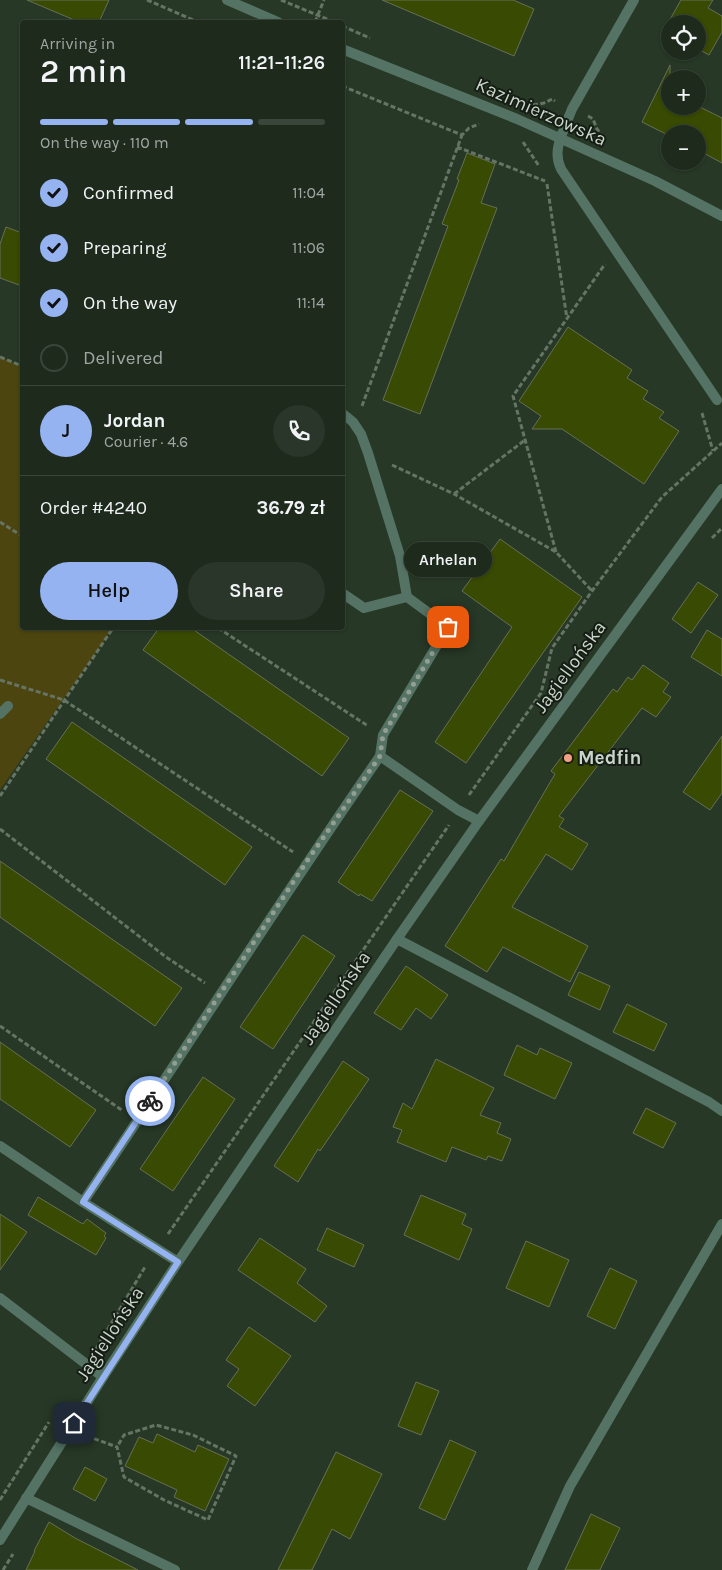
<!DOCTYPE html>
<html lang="en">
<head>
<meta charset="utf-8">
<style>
  :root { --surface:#1d2a1c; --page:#2a3629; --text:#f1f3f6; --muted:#a0a7a3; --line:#3b463b; --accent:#95b2f1 }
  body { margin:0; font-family:Karla,sans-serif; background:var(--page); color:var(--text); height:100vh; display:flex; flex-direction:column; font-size:19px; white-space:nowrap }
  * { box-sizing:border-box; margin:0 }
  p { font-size:16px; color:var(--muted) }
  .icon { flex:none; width:28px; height:28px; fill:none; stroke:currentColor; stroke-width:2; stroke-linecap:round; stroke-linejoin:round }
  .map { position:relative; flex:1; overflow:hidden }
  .sheet { position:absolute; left:20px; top:20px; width:325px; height:610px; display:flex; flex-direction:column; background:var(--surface); border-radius:5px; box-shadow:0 1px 4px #0004,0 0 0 1px var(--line) }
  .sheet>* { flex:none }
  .fabs { position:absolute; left:661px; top:15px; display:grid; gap:10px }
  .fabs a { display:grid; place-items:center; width:45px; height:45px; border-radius:50%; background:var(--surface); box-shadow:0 1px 4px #0004,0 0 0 1px var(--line); font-size:25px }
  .pin { position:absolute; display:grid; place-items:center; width:42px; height:42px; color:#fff; margin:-21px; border-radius:10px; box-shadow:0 2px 8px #0006 }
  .courier { position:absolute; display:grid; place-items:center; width:50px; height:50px; margin:-25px; border:4px solid #95b2f1; border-radius:50%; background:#fff; color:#222; box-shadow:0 1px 6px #0007 }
  .bubble { position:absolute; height:35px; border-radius:18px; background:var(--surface); box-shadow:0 1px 4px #0004,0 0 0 1px var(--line); font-size:16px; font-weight:600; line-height:35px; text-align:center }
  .overview em { font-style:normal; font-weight:600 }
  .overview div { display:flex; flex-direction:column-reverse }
  .overview { display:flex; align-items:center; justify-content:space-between; height:85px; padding:0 20px }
  h1 { font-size:32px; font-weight:600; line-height:38px }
  .bar { display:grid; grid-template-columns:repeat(4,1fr); gap:8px 5px; align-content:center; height:60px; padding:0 20px }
  .bar i { height:6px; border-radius:4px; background:var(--line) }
  .bar .on { background:var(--accent) }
  .bar p { grid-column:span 4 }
  .line { display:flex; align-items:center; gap:12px; padding:0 20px; border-top:1px solid var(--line) }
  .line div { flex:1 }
  .round { display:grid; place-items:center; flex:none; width:52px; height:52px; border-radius:26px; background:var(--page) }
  ol { padding:0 20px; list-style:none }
  li { display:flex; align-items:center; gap:15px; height:55px }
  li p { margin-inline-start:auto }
  li .icon { padding:5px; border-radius:50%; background:var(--accent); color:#111; stroke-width:4 }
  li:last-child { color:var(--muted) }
  li i { width:28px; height:28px; border:2px solid var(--line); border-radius:50% }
  .action { display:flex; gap:10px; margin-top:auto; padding:10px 20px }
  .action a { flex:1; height:58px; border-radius:30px; background:var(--accent); color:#111; font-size:20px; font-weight:600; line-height:58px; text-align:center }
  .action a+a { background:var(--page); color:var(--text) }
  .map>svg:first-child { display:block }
  .green { fill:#4c4510 }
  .building { fill:#394a02; stroke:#676f57 }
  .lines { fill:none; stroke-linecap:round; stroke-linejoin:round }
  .path { stroke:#657464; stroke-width:3; stroke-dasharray:5 2.5; stroke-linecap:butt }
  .lane { stroke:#547365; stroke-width:10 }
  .street { stroke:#547365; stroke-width:10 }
  .done { stroke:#929f91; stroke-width:5; stroke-dasharray:0 9 }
  .route { stroke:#95b2f1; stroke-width:6 }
  .poi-dot { fill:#f39f84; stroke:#151d15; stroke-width:2 }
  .labels { text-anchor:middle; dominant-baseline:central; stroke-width:4; stroke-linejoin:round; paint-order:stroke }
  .street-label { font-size:19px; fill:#cbd6cb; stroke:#151d15 }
  .poi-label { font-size:19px; font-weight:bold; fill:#cbd6cb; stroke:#151d15; text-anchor:start }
</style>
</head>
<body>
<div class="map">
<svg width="722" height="1570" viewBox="0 0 722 1570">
  <rect width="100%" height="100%" fill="#273826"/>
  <path class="green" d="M0,357L22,366V628H113L0,790Z"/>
  <path class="building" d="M27,0H109L99,22H79Z
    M382,0H513L534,9L514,56Z
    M681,0H713L708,8L722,16V32L709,55L698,49V24H670V34L664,30Z
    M670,65V106H698L722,118V163L698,150V134H670V136L642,122Z
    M467,153L495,164L481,203L497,208L420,414L383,400L448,226L442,224L459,180L457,179Z
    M6,227L22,233V286L0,278V244Z
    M568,327L632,370L627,378L648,391L643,399L664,412L659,418L679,431L644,484L562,429H532L541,416L519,401Z
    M500,539L582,597L466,763L435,742L512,627L462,591Z
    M698,582L718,595L691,633L672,619Z
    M159,628H191L349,738L322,776L143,650Z
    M707,630L722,639V676L691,657Z
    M643,665L669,683L663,692L671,697L656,717L642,708L559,816L564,819L559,827L588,844L572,870L546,854L512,907L588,946L570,982L503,947L487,972L445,946L501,859L504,861L555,774L551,771L613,689L617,692L628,677L632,680Z
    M72,722L252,847L225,885L46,759Z
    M722,736V793L710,810L683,792Z
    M400,790L433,811L372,901L360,894L359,896L338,882Z
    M0,861L182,988L155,1026L0,917Z
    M303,935L335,956L273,1049L240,1027Z
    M406,966L448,995L431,1019L416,1008L401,1030L374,1013Z
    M579,972L610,986L600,1010L568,995Z
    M627,1004L667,1024L654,1051L613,1032Z
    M0,1042L96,1110L70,1147L0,1099Z
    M517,1045L537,1055L540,1048L572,1063L555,1099L504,1075Z
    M436,1059L494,1088L480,1115L501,1123L497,1133L511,1139L502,1161L488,1156L486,1160L452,1147L446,1162L397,1142L402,1130L393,1127L403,1103L412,1109Z
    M343,1061L369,1079L320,1151L318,1149L298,1182L274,1166Z
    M203,1077L235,1099L173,1191L140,1169Z
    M646,1108L676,1123L663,1148L633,1133Z
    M421,1195L466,1214L462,1224L472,1229L459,1260L404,1235Z
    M38,1197L83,1224L87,1219L106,1233L104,1236L106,1238L96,1255L28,1215Z
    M0,1214L27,1232L0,1270Z
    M327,1228L364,1245L354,1267L317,1250Z
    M260,1238L306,1269L297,1283L327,1306L315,1322L238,1270Z
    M526,1241L569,1260L549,1307L506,1288Z
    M610,1268L637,1281L615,1329L587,1316Z
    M249,1327L291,1356L255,1406L227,1386L239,1369L226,1360Z
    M416,1382L439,1391L421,1435L398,1426Z
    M157,1434L195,1452L198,1445L229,1459L205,1511L174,1497L177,1490L125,1466L139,1437L153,1443Z
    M450,1440L476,1452L445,1520L419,1508Z
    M336,1452L382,1474L350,1539L332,1529L312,1570H278Z
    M85,1467L107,1479L95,1501L73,1489Z
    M591,1514L620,1528L600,1570H565Z
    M49,1522L75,1538L138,1570H26L35,1551H34Z"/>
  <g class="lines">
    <path class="path" d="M147,0L198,22
      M281,0L334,22
      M315,22L324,0
      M342,26L370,38
      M342,86L462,135L469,128L479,124
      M533,105L544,103L552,99L555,101
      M588,116L593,119L597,129L603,137
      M523,142L539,166
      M457,147L545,181
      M547,184L567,319
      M0,357L22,366
      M362,406L462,135
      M702,413L713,451
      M392,465L454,494L556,552L592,591
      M454,494L525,440
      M0,522L22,536
      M712,538L722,528
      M556,552L513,396L605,264
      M218,628L368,726
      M0,680L64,700L293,852
      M469,795L541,693L552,648L592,591L662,497L722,443
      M0,796L113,628
      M0,829L166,957L205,983
      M0,1026L123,1111
      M168,1234L449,825
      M96,1349L145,1267
      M87,1436L117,1447L124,1477L164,1500L208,1520L236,1456L193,1435L156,1425L124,1435L117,1447
      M0,1500L49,1422
      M3,1570L13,1554"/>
    <path class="lane" d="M560,139C557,150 556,158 561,169L717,400
      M0,714L8,706
      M380,756L458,810L479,821
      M397,939L709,1102L722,1111
      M0,1298L103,1377
      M26,1498L175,1570
      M532,1570L570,1486L722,1224"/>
    <path class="street" d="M227,0L278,22
      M342,49L517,119L655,181L722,216
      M560,139L572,109L634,0
      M342,593L364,608L407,597
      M0,1146L83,1202L178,1262
      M83,1202C183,1054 278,903 380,756L383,735L448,627L407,597L400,556L368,453L361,434L353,422L342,413
      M0,1540L103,1377L178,1262L397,939L479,821L722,489"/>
  </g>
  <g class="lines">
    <path class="done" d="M150,1101L307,861L380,756L383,735L448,627"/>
    <path class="route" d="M74,1423L178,1262L83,1202L150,1101"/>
  </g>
  <circle class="poi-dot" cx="568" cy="758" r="5"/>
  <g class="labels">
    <g class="street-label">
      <text transform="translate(541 112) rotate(24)">Kazimierzowska</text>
      <text transform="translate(570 667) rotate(-54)">Jagiellońska</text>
      <text transform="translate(336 998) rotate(-56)">Jagiellońska</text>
      <text transform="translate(110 1334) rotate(-57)">Jagiellońska</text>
    </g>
    <g class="poi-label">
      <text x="578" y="758">Medfin</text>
    </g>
  </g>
</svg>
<div class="fabs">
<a><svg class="icon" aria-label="locate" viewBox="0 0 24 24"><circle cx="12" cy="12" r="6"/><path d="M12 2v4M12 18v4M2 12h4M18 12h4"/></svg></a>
<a>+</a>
<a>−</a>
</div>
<div class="pin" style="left:448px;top:627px;background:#ea580c"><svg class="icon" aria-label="bag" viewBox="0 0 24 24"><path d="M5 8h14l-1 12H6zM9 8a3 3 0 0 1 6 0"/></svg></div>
<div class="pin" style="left:74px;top:1423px;background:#1f2937"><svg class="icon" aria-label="home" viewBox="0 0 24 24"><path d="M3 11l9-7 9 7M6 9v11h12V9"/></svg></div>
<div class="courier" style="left:150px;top:1101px"><svg class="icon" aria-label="bike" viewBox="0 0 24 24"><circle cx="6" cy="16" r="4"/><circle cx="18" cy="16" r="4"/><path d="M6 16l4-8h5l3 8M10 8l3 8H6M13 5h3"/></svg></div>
<div class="bubble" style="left:404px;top:542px;width:88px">Arhelan</div>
<section class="sheet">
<div class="overview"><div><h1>2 min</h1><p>Arriving in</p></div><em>11:21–11:26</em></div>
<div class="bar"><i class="on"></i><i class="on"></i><i class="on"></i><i></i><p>On the way · 110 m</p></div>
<ol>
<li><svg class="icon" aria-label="check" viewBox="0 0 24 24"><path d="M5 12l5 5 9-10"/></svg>Confirmed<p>11:04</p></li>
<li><svg class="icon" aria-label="check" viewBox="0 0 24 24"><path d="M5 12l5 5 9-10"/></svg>Preparing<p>11:06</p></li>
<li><svg class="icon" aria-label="check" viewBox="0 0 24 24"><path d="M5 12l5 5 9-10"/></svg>On the way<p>11:14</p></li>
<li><i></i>Delivered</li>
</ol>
<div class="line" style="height:90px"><b class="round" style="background:var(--accent);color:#111">J</b><div><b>Jordan</b><p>Courier · 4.6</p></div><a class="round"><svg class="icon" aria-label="phone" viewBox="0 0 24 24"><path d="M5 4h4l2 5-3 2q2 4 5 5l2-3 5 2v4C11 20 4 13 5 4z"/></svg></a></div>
<div class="line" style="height:65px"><div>Order #4240</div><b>36.79 zł</b></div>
<div class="action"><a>Help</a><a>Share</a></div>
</section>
</div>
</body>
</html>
